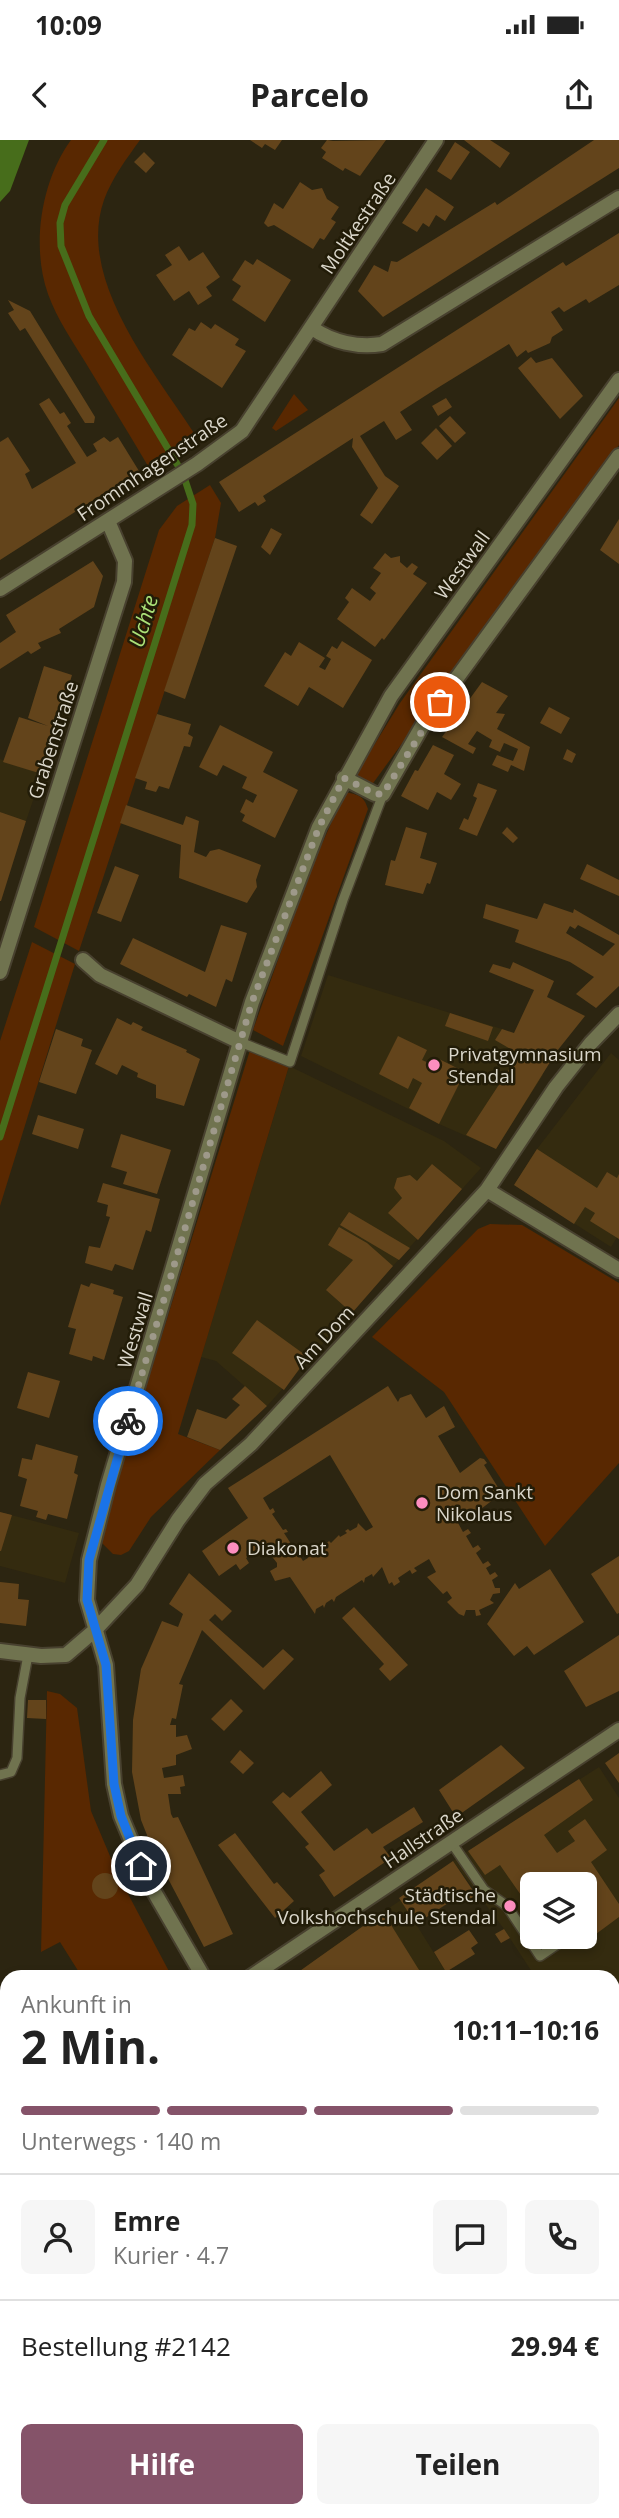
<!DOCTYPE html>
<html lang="de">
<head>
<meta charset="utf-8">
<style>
  :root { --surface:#fff; --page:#f6f6f6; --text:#222; --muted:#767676; --line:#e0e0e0; --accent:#855369 }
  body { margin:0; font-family:"Open Sans",sans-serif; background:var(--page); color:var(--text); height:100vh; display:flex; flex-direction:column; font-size:26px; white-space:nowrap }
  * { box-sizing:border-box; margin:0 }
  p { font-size:23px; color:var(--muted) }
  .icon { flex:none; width:38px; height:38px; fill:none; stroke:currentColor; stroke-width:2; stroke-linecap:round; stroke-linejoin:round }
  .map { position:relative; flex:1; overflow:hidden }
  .drawer { position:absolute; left:0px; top:1830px; width:620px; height:548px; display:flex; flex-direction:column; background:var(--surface); border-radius:21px 21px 0 0; box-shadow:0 4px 10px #0003 }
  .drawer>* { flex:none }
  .fabs { position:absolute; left:520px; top:1732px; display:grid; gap:14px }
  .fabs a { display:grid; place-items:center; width:77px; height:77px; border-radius:10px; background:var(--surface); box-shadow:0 4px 10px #0003; font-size:35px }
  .pin { position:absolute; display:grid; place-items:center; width:60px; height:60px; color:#fff; margin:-30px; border:4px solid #fff; border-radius:50%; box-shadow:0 2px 7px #0007 }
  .courier { position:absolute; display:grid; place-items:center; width:70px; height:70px; margin:-35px; border:5px solid #1a73e8; border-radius:50%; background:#fff; color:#222; box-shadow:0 2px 9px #0007 }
  .headline em { font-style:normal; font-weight:700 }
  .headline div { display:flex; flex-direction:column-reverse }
  .headline { display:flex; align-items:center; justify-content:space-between; height:119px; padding:0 21px }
  h1 { font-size:46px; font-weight:700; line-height:52px }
  .bar { display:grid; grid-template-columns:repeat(4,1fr); gap:10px 7px; align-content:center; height:84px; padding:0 21px }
  .bar i { height:9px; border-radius:5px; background:var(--line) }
  .bar .on { background:var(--accent) }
  .bar p { grid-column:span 4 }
  .line { display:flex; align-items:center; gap:18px; padding:0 21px; border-top:2px solid var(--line) }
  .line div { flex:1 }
  .round { display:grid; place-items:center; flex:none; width:74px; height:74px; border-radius:10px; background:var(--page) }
  .action { display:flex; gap:14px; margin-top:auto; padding:14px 21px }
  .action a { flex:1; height:80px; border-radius:10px; background:var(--accent); color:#fff; font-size:28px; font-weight:700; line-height:80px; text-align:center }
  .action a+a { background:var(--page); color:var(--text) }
  .status { display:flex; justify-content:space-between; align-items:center; height:49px; padding:0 35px; background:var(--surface); direction:ltr }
  .status svg { height:19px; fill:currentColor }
  header { display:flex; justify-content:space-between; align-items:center; height:91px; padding:0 21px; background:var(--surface); font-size:32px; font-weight:700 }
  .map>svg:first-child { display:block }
  .built { fill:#342b0f; fill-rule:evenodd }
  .green { fill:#592801 }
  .water { fill:#476d1b }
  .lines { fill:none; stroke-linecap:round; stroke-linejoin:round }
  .stream { stroke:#476d1b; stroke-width:7 }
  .building { fill:#63441b; fill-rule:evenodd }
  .lane-casing { stroke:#48412f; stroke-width:12 }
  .street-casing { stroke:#48412f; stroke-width:18 }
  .secondary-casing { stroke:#48412f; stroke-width:18 }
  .lane { stroke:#70734f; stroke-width:9 }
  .street { stroke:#70734f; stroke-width:14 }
  .secondary { stroke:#9b9f64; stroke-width:14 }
  .done { stroke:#9e998a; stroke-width:7; stroke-dasharray:0 12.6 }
  .route { stroke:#1a73e8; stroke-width:9 }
  .poi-dot { fill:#fd8ebf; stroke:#221c08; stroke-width:2.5 }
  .labels { text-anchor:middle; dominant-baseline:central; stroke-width:5; stroke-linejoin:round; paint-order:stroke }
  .street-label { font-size:19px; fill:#dbd7cb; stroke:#221c08 }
  .poi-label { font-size:19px; fill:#dbd7cb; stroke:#221c08; text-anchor:start }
  .water-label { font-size:21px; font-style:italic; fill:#ace278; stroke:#221c08 }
</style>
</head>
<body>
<div class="status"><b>10:09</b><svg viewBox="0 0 49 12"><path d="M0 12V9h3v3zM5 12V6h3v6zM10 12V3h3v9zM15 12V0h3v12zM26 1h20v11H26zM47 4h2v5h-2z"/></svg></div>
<header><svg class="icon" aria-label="back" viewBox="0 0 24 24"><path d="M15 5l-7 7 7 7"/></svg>Parcelo<svg class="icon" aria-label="share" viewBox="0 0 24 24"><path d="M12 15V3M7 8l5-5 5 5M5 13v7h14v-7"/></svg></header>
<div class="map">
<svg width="619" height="2378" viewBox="0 0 619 2378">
  <rect width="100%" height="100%" fill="#2c2511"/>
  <path class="built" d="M0,619L42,634L26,681L0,672Z
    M328,835L502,889L543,935L496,1009L439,984L301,916Z
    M611,913L619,920V1094L611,1107L514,1045L537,1009Z
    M289,926L444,1001L481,1028L267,1266L216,1221L201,1217Z
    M0,1372L79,1393L65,1443L0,1426Z
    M599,1627L619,1658V2144L613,2147L612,1838L531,1837L534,1835L504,1789L453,1721ZM532,1745H584V1797H532Z
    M401,1760L449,1837L290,1838L383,1772Z"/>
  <path class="green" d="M71,0H140C127,18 112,38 104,60C76,140 155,232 196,296L148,326C128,292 107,258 87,225C73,202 57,179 48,154C31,106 41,41 71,0Z
    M294,254L308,270L276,291L272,288Z
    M619,258V305L371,646L359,640L357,633L400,563Z
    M210,345L221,363L215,398L79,811L34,787L159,390L177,366Z
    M345,652C359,655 364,656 368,669L283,906L253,890L309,733Z
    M32,802L75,824L0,1066V901Z
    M250,910L289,926L178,1294L220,1310L151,1377L129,1411L121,1415L113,1414L102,1403L120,1331Z
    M490,1084L522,1085L619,1143V1323L545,1406L444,1252L372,1197L478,1089Z
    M47,1551L60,1554L77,1568L91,1671L118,1735L172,1837H82L60,1802L41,1812Z
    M1,2020L7,2030V2118L0,2107Z
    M82,2371H116L128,2378H82Z
    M138,2371H275L284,2378H150Z"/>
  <path class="water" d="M0,0H29L10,51L0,62Z"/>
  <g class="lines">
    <path class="stream" d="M0,997L192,385L193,364L183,334L89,176L61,106L60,83L65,65L104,0
      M0,2063L7,2073
      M234,2371L243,2378"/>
  </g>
  <path class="building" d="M250,0H282L275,10L265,4L262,8Z
    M327,0L333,1L386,0L360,36L345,28L343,31L322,18L326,12L321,8Z
    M464,0H490L510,13L500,28Z
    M594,0H619V28L383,177L358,151L374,125L388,132L391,121L397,122L495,62L497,65Z
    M455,2L470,12L451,40L437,31Z
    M144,12L155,23L146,33L134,22Z
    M300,42L312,50L322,48L327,59L339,67L331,79L336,82L324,100L320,98L313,109L274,85L268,87L264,83L274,63L283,69Z
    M426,48L454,67L445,81L436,75L429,87L423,83L417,92L402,83Z
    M619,93V145L589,163L586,159L564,172L559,167L551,172L563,190L552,197L550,203L528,213L526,210L517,217L509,204L439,247L400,272L412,290L396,300L384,281L360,296L385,336L399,346L372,384L360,375L378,348L352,307L353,298L263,356L266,361L258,366L255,362L239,372L219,342L563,122L566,126Z
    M179,106L189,121L203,112L220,137L206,147L212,156L198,165L189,151L174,161L156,135L172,125L165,115Z
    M257,119L291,140L265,182L232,160L241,146L232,140L245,120L253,125Z
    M8,160L30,171L95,277L94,283H85L25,188L20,191L8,173L14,170Z
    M201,182L211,189L215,184L239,199L235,205L246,211L222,248L172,215L189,188L195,191Z
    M531,217L536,223L552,218L583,256L560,279L518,228Z
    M49,258L60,274L64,272L71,283L67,286L87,317L97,311L93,304L104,297L110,302L118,297L139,331L0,420V302L8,297L30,331L25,334L32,349L76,323L39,264Z
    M446,258L452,267L438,276L432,266Z
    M450,276L466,293L455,303L439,286Z
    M436,288L452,306L437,320L421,303Z
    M619,379V424L600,410Z
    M271,388L282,394L270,415L261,407Z
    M215,398L237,406L185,559L164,551Z
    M385,413L391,418L400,416V422L407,428L412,423L418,427L413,434L427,443L384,500L382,498L375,507L337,479L349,462L345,458L352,448L370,461L376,453L370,448L381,433L373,428Z
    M93,421L103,436L94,467L59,489L61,493L38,503L41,508L31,514L28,511L0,529V503L16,492L6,475Z
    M342,501L372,520L343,568L309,547L298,566L264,546L285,512L291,516L299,502L325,518L319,527L325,530L331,519L326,516L332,506L337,509Z
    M44,526L72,535L42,634L3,622L19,577L48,586L28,578Z
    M482,542L508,556L496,573L505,574L497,589L530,607L524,631L511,625L508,632L492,625L497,615L513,621L518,609L504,603L500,612L489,607L492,600L477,591L468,604L476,608L473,614L442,597Z
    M549,567L570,578L561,594L540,583Z
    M157,574L191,584L188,594L193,597L190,607L184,606L169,649L159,646L156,652L145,649L147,642L135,638Z
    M220,585L273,612L263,632L298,650L275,698L242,681L245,675L240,672L246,659L253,663L257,655L242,648L247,637L223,625L217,636L199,627Z
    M433,605L454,615L444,634L461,644L451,660L437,652L428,670L401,656L415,630L418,631Z
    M567,609L576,614L572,623L563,619Z
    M478,643L497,650L477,696L459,689L464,678L468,680L477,658L473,656Z
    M126,665L183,685L186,676L199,681L194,712L206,717L210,711L219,709L261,725L256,740L257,747L247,763L179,738L181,705L120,683Z
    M0,672L26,681L1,761H0Z
    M406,687L427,693L420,718L437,723L430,744L427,743L423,754L385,745L391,720L395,721Z
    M507,687L518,698L513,703L502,693Z
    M587,724L619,740V756L580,739Z
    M115,726L139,735L121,782L97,773Z
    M544,763L573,773L574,769L619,795V846L596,868L576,854L594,837L570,822L515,802L519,790L483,778L486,764L537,779ZM578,785L605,799L615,804L603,816L566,793L570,786L575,789Z
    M221,785L247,793L232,842L226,839L216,867L189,854L187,857L120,824L133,798L205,832Z
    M513,822L554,841L547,857L585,876L557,911L496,1009L466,995L519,914L495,900L502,889L514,893L534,850L489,832L493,824L510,829Z
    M450,873L493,887L488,901L445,886Z
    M117,878L131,885L133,882L143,887L141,890L187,910L186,912L200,919L184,966L156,958V945L137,937L138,933L122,925L117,935L95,924Z
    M56,889L83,899L81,906L92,910L76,954L39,942Z
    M398,896L427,910L422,920L431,924L435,917L465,932L439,984L409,968L422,943L413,938L408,949L379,934Z
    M38,975L84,989L78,1009L32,994Z
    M121,994L171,1010L157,1054L123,1044L127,1032L111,1027Z
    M537,1009L597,1048L607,1032L617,1038L619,1034V1099L590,1081L595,1073L585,1067L574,1084L514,1045Z
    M432,1024L462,1049L418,1100L388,1073L402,1058L394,1048L397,1038L410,1035L417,1041Z
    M103,1043L160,1059L151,1092L146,1090L133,1130L115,1124L112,1131L85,1123L89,1106L100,1108L110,1077L106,1076L108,1065L97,1062Z
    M349,1072L410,1108L399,1120L340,1085Z
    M339,1087L367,1103L393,1126L352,1173L326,1150L353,1120L328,1105Z
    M91,1143L114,1150L113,1154L123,1157L104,1220L93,1216L92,1221L69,1214L76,1189L68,1187L81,1144L89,1147Z
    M257,1180L308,1217L284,1250L232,1213Z
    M28,1232L60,1241L49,1278L17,1268Z
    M245,1246L267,1266L220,1310L187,1297L197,1269L226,1279L240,1265L232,1259Z
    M388,1246L398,1262L400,1258L411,1254L426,1278L444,1266L455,1287L438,1296L460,1333L480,1318L484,1319L487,1323L484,1325L499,1349L502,1347L505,1352L499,1358L498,1356L477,1372L475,1369L457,1381L463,1392L468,1389L471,1393L466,1396L473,1408L478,1405L481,1409L476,1413L483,1424L488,1421L491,1425L486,1428L490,1435L495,1432L498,1436L492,1440L495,1448H500V1453L493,1454L490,1460L494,1463L479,1470L481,1475L476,1476L475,1470H466L464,1476L459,1474L447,1462L452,1458L447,1451L443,1454L427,1437L436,1432L429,1419L414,1428L417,1431L412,1434L410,1430L398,1438L400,1442L394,1446L392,1442L389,1444L382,1427L373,1437L372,1434L365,1438L364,1443L362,1440L336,1457L334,1462L332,1459L326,1463L324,1468L323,1465L316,1469L315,1474L290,1437L275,1441L270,1431L277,1427V1423L263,1405L246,1418L249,1423L240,1430L236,1424L219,1436L202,1411L248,1378L228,1348ZM330,1315L373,1387L366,1391L358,1383L357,1387L350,1391L348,1389L345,1391L347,1393L340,1397L339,1395L331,1403L329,1401L321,1409H317L318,1411L307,1415L308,1418L303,1421L298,1413L301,1411L299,1408L295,1410L284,1393L288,1392L286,1389L283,1390L272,1374L275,1372L273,1368L270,1370L263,1358Z
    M36,1304L78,1316L74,1333L78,1335L67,1379L48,1374L46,1380L36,1377L38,1371L20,1366L27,1339L18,1336L22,1318L32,1320Z
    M0,1372L12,1375L1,1411H0Z
    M619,1416V1473L617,1474L591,1434Z
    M550,1429L584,1482L534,1515L527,1506L514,1516L487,1484L515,1443L519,1449Z
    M189,1433L232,1471L222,1481L215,1474L209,1480L263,1528L283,1509L294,1519L264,1550L202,1490L179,1544L183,1545L176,1579L172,1578L170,1585H176V1597L187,1595L192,1609L176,1615V1625L162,1628L164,1638L183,1635L185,1646L180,1647L181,1654H168L171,1674L173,1678L178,1677L233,1794L204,1807L153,1710L141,1680L132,1632L133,1580L141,1529L162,1481L178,1487L183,1474L169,1464Z
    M0,1442L19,1444L18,1459L29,1460L26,1486L0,1483Z
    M354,1467L408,1525L390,1541L379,1529L384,1524L342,1478Z
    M619,1495V1551L586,1567L564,1531Z
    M231,1559L243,1571L224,1591L211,1579Z
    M28,1560H46V1579L27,1578Z
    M501,1605L525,1628L456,1677L439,1650Z
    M240,1610L254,1623L243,1634L230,1622Z
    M619,1613V1643L605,1623Z
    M321,1631L332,1645L301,1672L334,1711L367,1688L372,1694L414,1667L423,1682L383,1707L391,1718L334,1757L319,1735L325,1731L305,1707L309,1704L272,1662L283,1652L290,1658Z
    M579,1639L593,1660L544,1695L557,1713L575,1701L568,1691L585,1679L607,1710L591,1722L619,1764V1777L596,1794L584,1776V1745H532V1771L500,1725L485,1735L468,1711Z
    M235,1693L274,1744L277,1742L294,1761L275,1778L218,1705Z
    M453,1721L476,1755L467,1761L462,1754L416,1784L399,1758Z
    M92 1746a13 13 0 1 1 26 0a13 13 0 1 1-26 0Z
    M383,1772L424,1838H290L318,1818Z
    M504,1789L510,1798L501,1803L495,1794Z
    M469,1790L478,1803L471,1808L475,1814L446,1832L434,1812Z
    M0,1892L7,1901V1948L0,1952Z
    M619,1961L617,1986L619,2022L612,2013V1966Z
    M7,2002V2030L0,2018V2006Z
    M619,2042V2092L612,2083V2047Z
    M2,2110L7,2118V2171L0,2176Z
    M612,2118L619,2127V2144L612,2147Z
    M619,2246V2277L612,2280V2250Z
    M0,2261L7,2272L0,2280Z
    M450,2371H555L552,2378H519L518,2374L512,2378H446Z"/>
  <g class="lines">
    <g class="lane-casing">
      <path id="lane" d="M240,902L290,922L343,760L383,654
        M0,1635L11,1632L17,1618L20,1558L28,1515
        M451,1702L484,1750L507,1766L540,1816L568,1797"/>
    </g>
    <g class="street-casing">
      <path id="street" d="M312,188C332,202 358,208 382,204L619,58
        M0,449L197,324L242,291L436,0
        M344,638L375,654H383L424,583L619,316
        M83,820L100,835L240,902
        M0,832L124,442L125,421L108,381
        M487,1050L619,1130
        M0,1511L41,1516L66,1515L94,1491L137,1445L178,1380L205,1344L251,1304L487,1050L556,947L591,903L619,874
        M204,1838L149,1743L121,1676L114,1644L106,1525L87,1460L89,1420L108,1345L252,862L319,687L391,556L619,240
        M249,1838L619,1590
        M0,1979L7,1975
        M612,2198L619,2196
        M0,2225L7,2235
        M72,2378L73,2371"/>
    </g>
    <g class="secondary-casing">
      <path id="secondary" d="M612,2347L619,2349
        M389,2378L393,2371
        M424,2378L428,2371"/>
    </g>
    <use href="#lane" class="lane"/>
    <use href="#street" class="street"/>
    <use href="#secondary" class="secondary"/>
  </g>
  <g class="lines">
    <path class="done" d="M128,1281L252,862L319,687L344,638L375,654H383L440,562"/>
    <path class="route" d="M128,1281L89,1420L87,1460L106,1525L114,1644L121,1676L141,1726"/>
  </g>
  <g class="poi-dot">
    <circle cx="434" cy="925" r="7"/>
    <circle cx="422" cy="1363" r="7"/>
    <circle cx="233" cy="1408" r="7"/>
    <circle cx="510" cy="1766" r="7"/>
  </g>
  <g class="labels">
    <g class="street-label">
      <text transform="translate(358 83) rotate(-56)">Moltkestraße</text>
      <text transform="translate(152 327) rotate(-34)">Frommhagenstraße</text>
      <text transform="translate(462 425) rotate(-54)">Westwall</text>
      <text transform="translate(53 600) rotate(-72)">Grabenstraße</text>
      <text transform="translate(135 1190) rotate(-73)">Westwall</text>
      <text transform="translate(324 1197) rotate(-47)">Am Dom</text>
      <text transform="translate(423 1698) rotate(-34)">Hallstraße</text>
    </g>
    <g class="poi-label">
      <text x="448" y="914">Privatgymnasium<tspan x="448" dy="22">Stendal</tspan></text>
      <text x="436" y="1352">Dom Sankt<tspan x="436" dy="22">Nikolaus</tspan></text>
      <text x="247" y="1408">Diakonat</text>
      <text x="496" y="1755" text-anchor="end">Städtische<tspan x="496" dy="22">Volkshochschule Stendal</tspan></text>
    </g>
    <g class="water-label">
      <text transform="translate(143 481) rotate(-73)">Uchte</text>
    </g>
  </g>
</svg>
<div class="fabs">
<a><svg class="icon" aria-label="layers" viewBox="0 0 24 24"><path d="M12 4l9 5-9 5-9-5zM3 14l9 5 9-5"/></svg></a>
</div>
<div class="pin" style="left:440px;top:562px;background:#ea580c"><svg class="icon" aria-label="bag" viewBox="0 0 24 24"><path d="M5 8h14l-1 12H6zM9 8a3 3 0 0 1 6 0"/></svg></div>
<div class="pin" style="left:141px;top:1726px;background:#1f2937"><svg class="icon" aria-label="home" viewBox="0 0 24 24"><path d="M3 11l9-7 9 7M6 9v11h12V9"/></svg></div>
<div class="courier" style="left:128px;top:1281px"><svg class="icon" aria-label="bike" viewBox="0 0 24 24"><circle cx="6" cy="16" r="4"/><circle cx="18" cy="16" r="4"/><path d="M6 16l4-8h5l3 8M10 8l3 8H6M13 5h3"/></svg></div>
<section class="drawer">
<div class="headline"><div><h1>2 Min.</h1><p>Ankunft in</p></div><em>10:11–10:16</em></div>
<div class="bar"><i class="on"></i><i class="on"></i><i class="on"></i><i></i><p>Unterwegs · 140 m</p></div>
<div class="line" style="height:126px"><a class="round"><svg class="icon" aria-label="person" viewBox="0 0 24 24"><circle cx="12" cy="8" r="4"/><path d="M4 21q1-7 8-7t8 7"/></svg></a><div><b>Emre</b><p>Kurier · 4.7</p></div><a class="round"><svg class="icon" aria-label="chat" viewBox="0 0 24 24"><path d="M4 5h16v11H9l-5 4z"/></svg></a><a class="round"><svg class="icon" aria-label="phone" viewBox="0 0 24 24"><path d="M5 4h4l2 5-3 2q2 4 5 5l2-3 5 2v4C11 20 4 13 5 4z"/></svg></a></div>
<div class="line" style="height:91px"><div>Bestellung #2142</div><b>29.94 €</b></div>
<div class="action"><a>Hilfe</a><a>Teilen</a></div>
</section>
</div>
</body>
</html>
